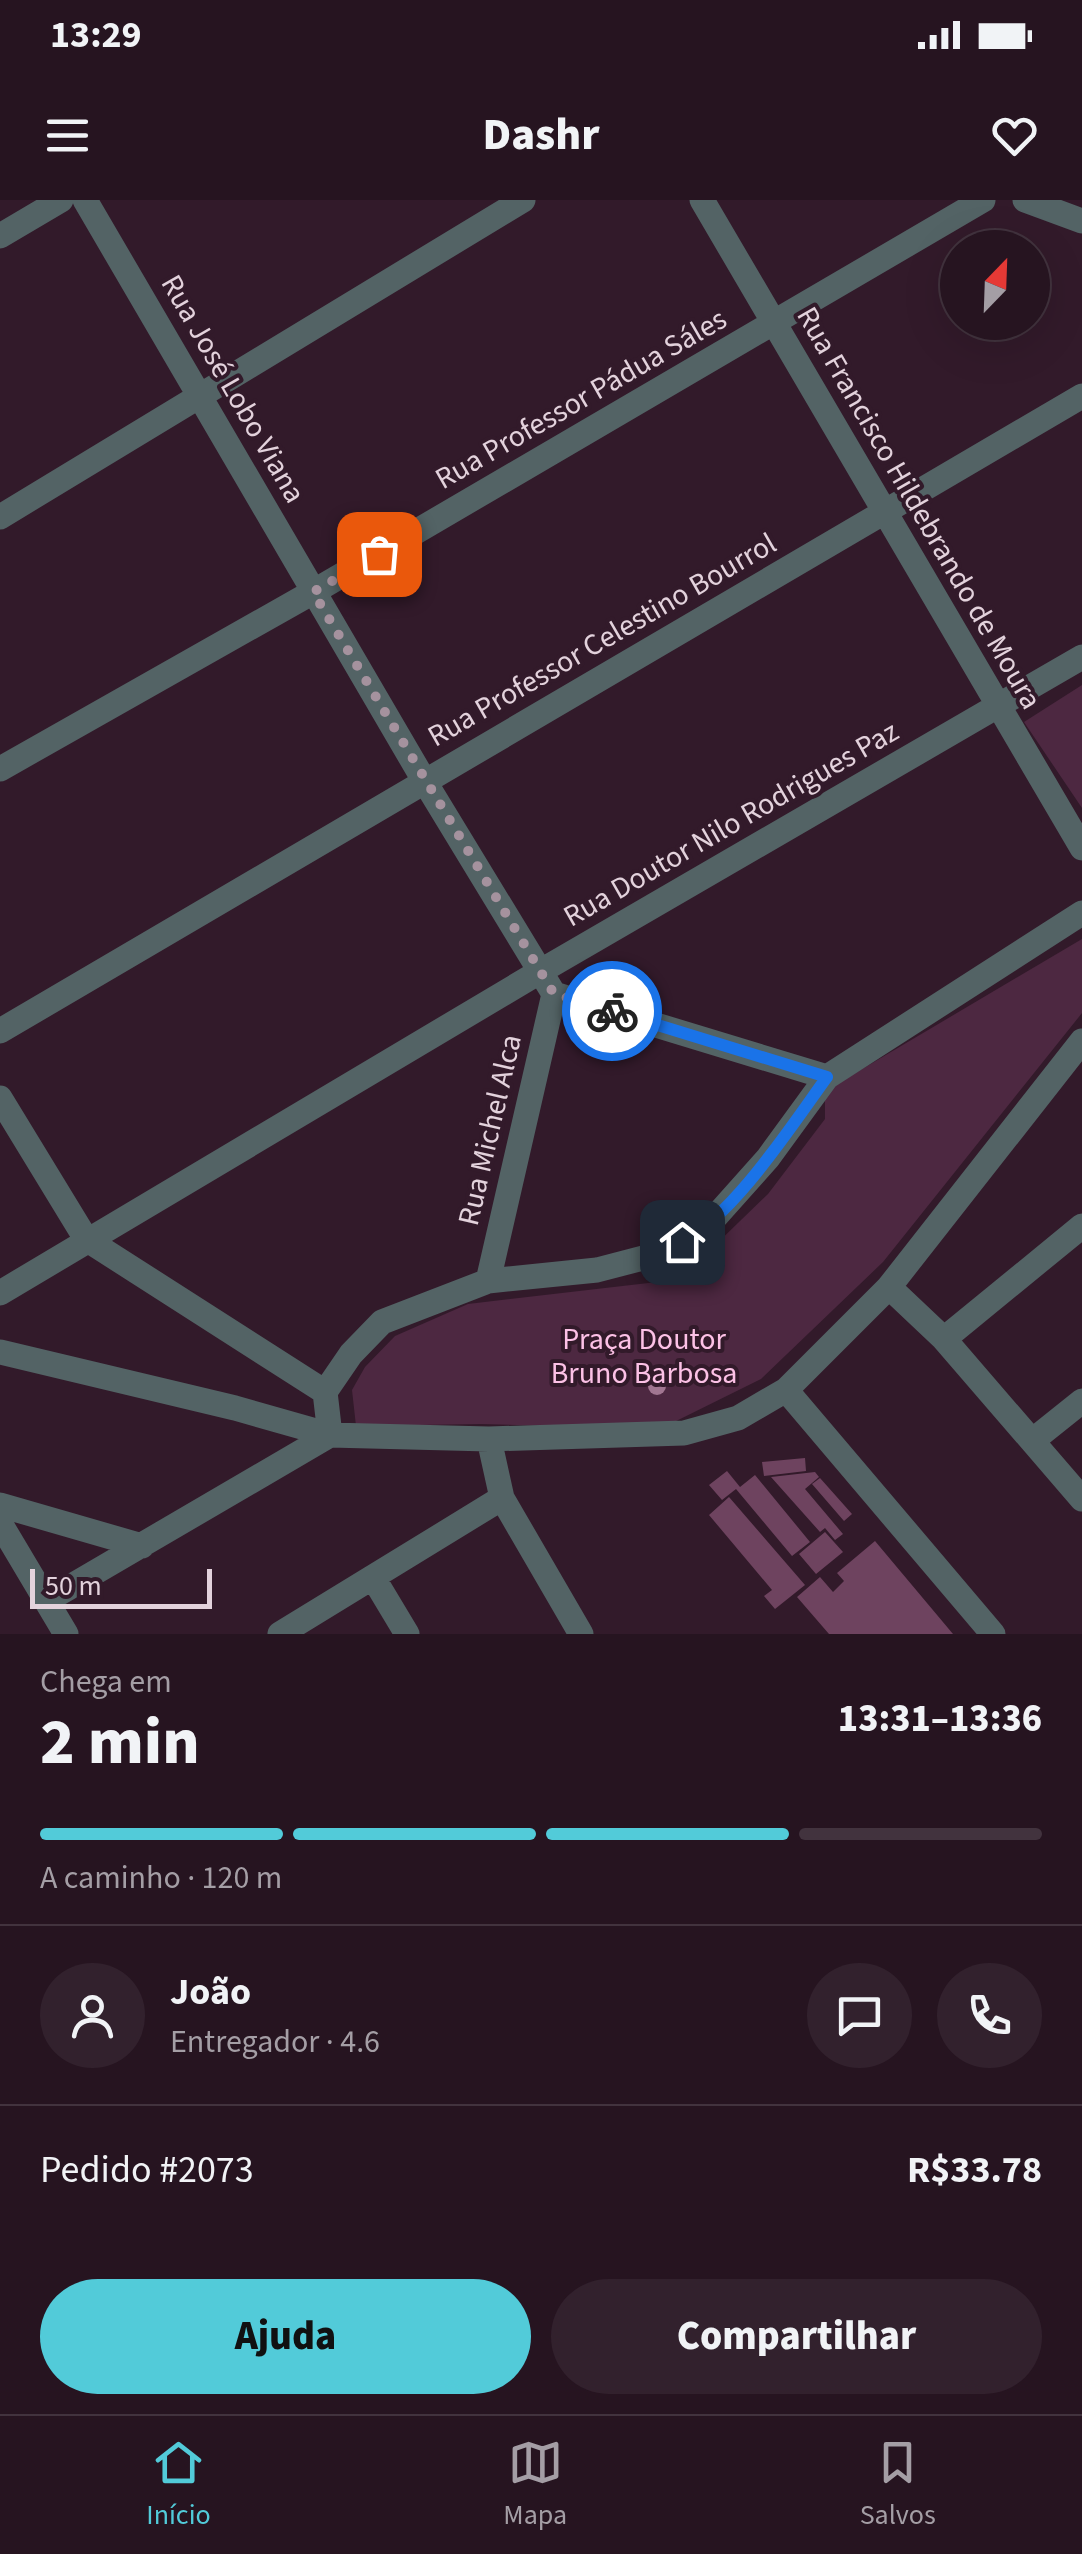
<!DOCTYPE html>
<html lang="pt">
<head>
<meta charset="utf-8">
<style>
  :root { --surface:#261420; --page:#32212d; --text:#f1f3f6; --muted:#a49ea5; --line:#42333e; --accent:#52cbd9 }
  body { margin:0; font-family:"Source Sans 3",sans-serif; background:var(--page); color:var(--text); height:100vh; display:flex; flex-direction:column; font-size:38px; white-space:nowrap }
  * { box-sizing:border-box; margin:0 }
  p { font-size:32px; color:var(--muted) }
  .icon { flex:none; width:55px; height:55px; fill:none; stroke:currentColor; stroke-width:2; stroke-linecap:round; stroke-linejoin:round }
  .map { position:relative; height:1434px; overflow:hidden }
  .panel { display:flex; flex-direction:column; background:var(--surface); flex:1 }
  .panel>* { flex:none }
  .needle { width:65px; rotate:23deg }
  .controls { position:absolute; left:940px; top:30px; display:grid; gap:20px }
  .controls a { display:grid; place-items:center; width:110px; height:110px; border-radius:50%; background:var(--surface); box-shadow:0 10px 40px #0002,0 0 0 2px var(--line); font-size:50px }
  .scale { position:absolute; left:30px; bottom:25px; width:182px; box-sizing:border-box; padding-left:10px; border:5px solid #e3d2dc; border-top:0; font-size:28px; line-height:35px; white-space:nowrap; color:#e3d2dc; -webkit-text-stroke:8px #321a2a; paint-order:stroke }
  .pin { position:absolute; display:grid; place-items:center; width:85px; height:85px; color:#fff; margin:-42px; border-radius:20px; box-shadow:0 5px 15px #0006 }
  .courier { position:absolute; display:grid; place-items:center; width:100px; height:100px; margin:-50px; border:8px solid #1a73e8; border-radius:50%; background:#fff; color:#222; box-shadow:0 2px 12px #0007 }
  .headline em { font-style:normal; font-weight:800 }
  .headline div { display:flex; flex-direction:column-reverse }
  .headline { display:flex; align-items:center; justify-content:space-between; height:170px; padding:0 40px }
  h1 { font-size:65px; font-weight:800; line-height:75px }
  .bar { display:grid; grid-template-columns:repeat(4,1fr); gap:15px 10px; align-content:center; height:120px; padding:0 40px }
  .bar i { height:12px; border-radius:8px; background:var(--line) }
  .bar .current { background:var(--accent) }
  .bar p { grid-column:span 4 }
  .line { display:flex; align-items:center; gap:25px; padding:0 40px; border-top:2px solid var(--line) }
  .line div { flex:1 }
  .round { display:grid; place-items:center; flex:none; width:105px; height:105px; border-radius:52px; background:var(--page) }
  .cta { display:flex; gap:20px; margin-top:auto; padding:20px 40px }
  .cta a { flex:1; height:115px; border-radius:60px; background:var(--accent); color:#111; font-size:40px; font-weight:800; line-height:115px; text-align:center }
  .cta a+a { background:var(--page); color:var(--text) }
  .status { display:flex; justify-content:space-between; align-items:center; height:70px; padding:0 50px; background:var(--surface); direction:ltr }
  .status svg { height:28px; fill:currentColor }
  header { display:flex; justify-content:space-between; align-items:center; height:130px; padding:0 40px; background:var(--surface); font-size:45px; font-weight:800 }
  .tabs { display:flex; justify-content:space-around; align-items:center; height:140px; border-top:2px solid var(--line); background:var(--surface); font-size:28px; color:var(--muted) }
  .tabs a { display:grid; justify-items:center; gap:5px }
  .tabs .current { color:var(--accent) }
  .map>svg:first-child { display:block }
  .green { fill:#4d2841 }
  .building { fill:#6e435f }
  .lines { fill:none; stroke-linecap:round; stroke-linejoin:round }
  .minor { stroke:#536365; stroke-width:25 }
  .tree { fill:#a17691 }
  .done { stroke:#a5929e; stroke-width:10; stroke-dasharray:0 18 }
  .route { stroke:#1a73e8; stroke-width:12 }
  .labels { text-anchor:middle; dominant-baseline:central; stroke-width:8; stroke-linejoin:round; paint-order:stroke }
  .street-label { font-size:30px; fill:#e3d2dc; stroke:#321a2a }
  .park-label { font-size:30px; fill:#fcc1e6; stroke:#321a2a }
</style>
</head>
<body>
<div class="status"><b>13:29</b><svg viewBox="0 0 49 12"><path d="M0 12V9h3v3zM5 12V6h3v6zM10 12V3h3v9zM15 12V0h3v12zM26 1h20v11H26zM47 4h2v5h-2z"/></svg></div>
<header><svg class="icon" aria-label="menu" viewBox="0 0 24 24"><path d="M4 6h16M4 12h16M4 18h16"/></svg>Dashr<svg class="icon" aria-label="heart" viewBox="0 0 24 24"><path d="M12 20l-8-8c-3-5 5-10 8-4 3-6 11-1 8 4z"/></svg></header>
<div class="map">
<svg width="1082" height="1434" viewBox="0 0 1082 1434">
  <rect width="100%" height="100%" fill="#321a2a"/>
  <path class="green" d="M1082,485V608L1024,522Z
    M1082,739V813L883,1062L761,1179L660,1229L481,1224L356,1226L352,1190L365,1167L395,1136L468,1104L657,1082L707,1053L768,994L825,919V891Z"/>
  <path class="building" d="M805,1258L806,1271L764,1276L762,1262Z
    M727,1271L740,1287L755,1275L810,1342L792,1356L736,1289L722,1300L709,1285Z
    M815,1272L819,1277L805,1289L843,1334L835,1340L825,1328L820,1332L771,1277Z
    M820,1278L852,1314L844,1321L812,1284Z
    M729,1297L805,1385L775,1409L764,1396L772,1390L709,1315Z
    M825,1332L843,1352L816,1374L799,1354Z
    M875,1341L953,1434H829L797,1397L820,1377L833,1392L844,1381L837,1373Z"/>
  <g class="lines">
    <path class="minor" d="M85,0L425,582L554,794L827,877
      M702,0L1082,648
      M1025,0L1082,21
      M0,36L61,0
      M0,317L523,0
      M0,569L313,392L983,0
      M0,831L1082,196
      M0,898L86,1039L325,1192
      M488,1081L554,794
      M889,1087L944,1139L1082,1299
      M0,1093L541,771L1082,457
      M944,1139L1082,1026
      M0,1152L235,1208L330,1235
      M786,1190L993,1434
      M330,1235L325,1192L351,1154L382,1122L488,1081L597,1070L662,1053L702,1032L768,958L827,877L1082,713
      M489,1239L502,1298L581,1434
      M1032,1241L1082,1201
      M0,1305L142,1346
      M0,1323L66,1434
      M374,1379L407,1434
      M46,1401L330,1235L489,1239L684,1233L738,1218L786,1190L889,1087L1082,841
      M280,1434L502,1298"/>
  </g>
  <circle class="tree" cx="657" cy="1186" r="9"/>
  <g class="lines">
    <path class="done" d="M379,354L313,392L554,794L612,811"/>
    <path class="route" d="M612,811L827,877C792,925 734,1015 682,1042"/>
  </g>
  <g class="labels">
    <g class="street-label">
      <text transform="translate(233 189) rotate(60)">Rua José Lobo Viana</text>
      <text transform="translate(581 199) rotate(-30)">Rua Professor Pádua Sáles</text>
      <text transform="translate(919 308) rotate(60)">Rua Francisco Hildebrando de Moura</text>
      <text transform="translate(602 440) rotate(-30)">Rua Professor Celestino Bourrol</text>
      <text transform="translate(731 624) rotate(-30)">Rua Doutor Nilo Rodrigues Paz</text>
      <text transform="translate(490 930) rotate(-77)">Rua Michel Alca</text>
    </g>
    <g class="park-label">
      <text x="644" y="1139">Praça Doutor<tspan x="644" dy="34">Bruno Barbosa</tspan></text>
    </g>
  </g>
</svg>
<div class="controls">
<a><svg class="needle" viewBox="-14 -14 28 28"><path d="M0-13l5 13h-10z" fill="#e53935"/><path d="M0 13l5-13h-10z" fill="#a49ea5"/></svg></a>
</div>
<div class="scale">50 m</div>
<div class="pin" style="left:379px;top:354px;background:#ea580c"><svg class="icon" aria-label="bag" viewBox="0 0 24 24"><path d="M5 8h14l-1 12H6zM9 8a3 3 0 0 1 6 0"/></svg></div>
<div class="pin" style="left:682px;top:1042px;background:#1f2937"><svg class="icon" aria-label="home" viewBox="0 0 24 24"><path d="M3 11l9-7 9 7M6 9v11h12V9"/></svg></div>
<div class="courier" style="left:612px;top:811px"><svg class="icon" aria-label="bike" viewBox="0 0 24 24"><circle cx="6" cy="16" r="4"/><circle cx="18" cy="16" r="4"/><path d="M6 16l4-8h5l3 8M10 8l3 8H6M13 5h3"/></svg></div>
</div>
<section class="panel">
<div class="headline"><div><h1>2 min</h1><p>Chega em</p></div><em>13:31–13:36</em></div>
<div class="bar"><i class="current"></i><i class="current"></i><i class="current"></i><i></i><p>A caminho · 120 m</p></div>
<div class="line" style="height:180px"><a class="round"><svg class="icon" aria-label="person" viewBox="0 0 24 24"><circle cx="12" cy="8" r="4"/><path d="M4 21q1-7 8-7t8 7"/></svg></a><div><b>João</b><p>Entregador · 4.6</p></div><a class="round"><svg class="icon" aria-label="chat" viewBox="0 0 24 24"><path d="M4 5h16v11H9l-5 4z"/></svg></a><a class="round"><svg class="icon" aria-label="phone" viewBox="0 0 24 24"><path d="M5 4h4l2 5-3 2q2 4 5 5l2-3 5 2v4C11 20 4 13 5 4z"/></svg></a></div>
<div class="line" style="height:130px"><div>Pedido #2073</div><b>R$33.78</b></div>
<div class="cta"><a>Ajuda</a><a>Compartilhar</a></div>
</section>
<nav class="tabs">
<a class="current"><svg class="icon" aria-label="home" viewBox="0 0 24 24"><path d="M3 11l9-7 9 7M6 9v11h12V9"/></svg>Início</a>
<a><svg class="icon" aria-label="map" viewBox="0 0 24 24"><path d="M3 6l6-2 6 2 6-2v14l-6 2-6-2-6 2zM9 4v14M15 6v14"/></svg>Mapa</a>
<a><svg class="icon" aria-label="saved" viewBox="0 0 24 24"><path d="M7 4h10v16l-5-4-5 4z"/></svg>Salvos</a>
</nav>
</body>
</html>
